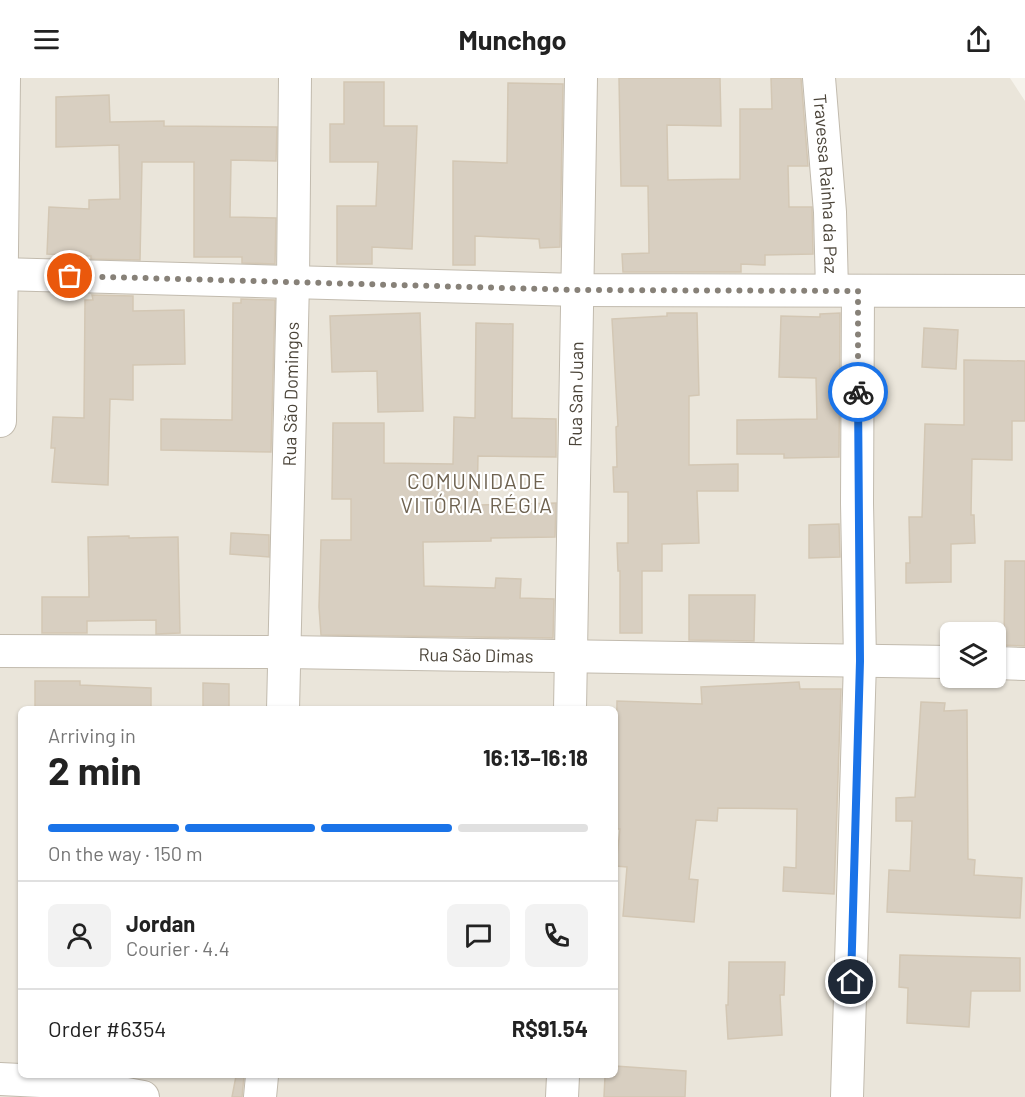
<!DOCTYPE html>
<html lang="en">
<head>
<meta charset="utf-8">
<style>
  :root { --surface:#fff; --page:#f2f2f2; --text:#222; --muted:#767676; --line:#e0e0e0; --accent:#1a73e8 }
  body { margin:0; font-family:Barlow,sans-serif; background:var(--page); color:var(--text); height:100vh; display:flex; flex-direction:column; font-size:22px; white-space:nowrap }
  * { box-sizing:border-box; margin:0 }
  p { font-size:20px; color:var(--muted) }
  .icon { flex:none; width:33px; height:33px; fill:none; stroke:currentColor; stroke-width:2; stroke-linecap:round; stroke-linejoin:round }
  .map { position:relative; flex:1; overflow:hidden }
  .sheet { position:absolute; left:18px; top:628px; width:600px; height:372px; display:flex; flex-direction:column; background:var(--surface); border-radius:9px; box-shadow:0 2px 4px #0004 }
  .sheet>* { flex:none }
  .tools { position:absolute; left:940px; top:544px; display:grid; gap:12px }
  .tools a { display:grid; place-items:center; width:66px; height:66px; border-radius:9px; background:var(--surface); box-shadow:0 2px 4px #0004; font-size:30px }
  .pin { position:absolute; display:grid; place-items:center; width:51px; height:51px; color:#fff; margin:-26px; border:3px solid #fff; border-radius:50%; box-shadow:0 2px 6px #0007 }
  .courier { position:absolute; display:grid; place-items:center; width:60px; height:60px; margin:-30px; border:4px solid #1a73e8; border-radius:50%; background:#fff; color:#222; box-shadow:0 2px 8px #0007 }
  .overview em { font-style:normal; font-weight:700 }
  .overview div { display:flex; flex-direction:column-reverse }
  .overview { display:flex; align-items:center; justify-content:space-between; height:102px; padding:0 30px }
  h1 { font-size:39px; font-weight:700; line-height:45px }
  .bar { display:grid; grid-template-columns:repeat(4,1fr); gap:9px 6px; align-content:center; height:72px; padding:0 30px }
  .bar i { height:8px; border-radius:4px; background:var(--line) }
  .bar .active { background:var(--accent) }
  .bar p { grid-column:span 4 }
  .line { display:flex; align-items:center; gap:15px; padding:0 30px; border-top:2px solid var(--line) }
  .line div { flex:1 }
  .round { display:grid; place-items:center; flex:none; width:63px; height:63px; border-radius:9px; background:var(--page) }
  header { display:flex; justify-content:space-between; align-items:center; height:78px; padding:0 30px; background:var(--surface); font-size:27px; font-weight:700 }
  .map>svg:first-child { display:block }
  .residential { fill:#eae5da; fill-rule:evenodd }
  .building { fill:#d8cfc1; stroke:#d3c7b4; stroke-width:1.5 }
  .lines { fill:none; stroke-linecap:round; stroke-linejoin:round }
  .street-casing { stroke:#c2bbae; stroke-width:34 }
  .street { stroke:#fff; stroke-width:32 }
  .done { stroke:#878178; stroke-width:6; stroke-dasharray:0 10.8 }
  .route { stroke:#1a73e8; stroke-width:8 }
  .labels { text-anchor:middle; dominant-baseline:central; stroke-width:4.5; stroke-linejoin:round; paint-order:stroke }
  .street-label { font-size:18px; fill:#4b4439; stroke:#fff }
  .quarter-label { font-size:21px; letter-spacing:1.5px; fill:#6e6250; stroke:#fff }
</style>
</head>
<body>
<header><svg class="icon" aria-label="menu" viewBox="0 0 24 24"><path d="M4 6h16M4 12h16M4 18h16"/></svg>Munchgo<svg class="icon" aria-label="share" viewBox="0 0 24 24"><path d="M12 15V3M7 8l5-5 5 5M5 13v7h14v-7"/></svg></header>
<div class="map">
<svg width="1025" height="1019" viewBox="0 0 1025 1019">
  <rect width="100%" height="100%" fill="#f6f3ec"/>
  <path class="residential" d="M0,0H1010L1025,23V1019H0ZM951,555H996V600H951ZM21,632H615V998H21Z"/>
  <path class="building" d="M619,0H720L721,48L667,47L668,102L740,101V31H772L771,0H801L808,88H788L789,129H812L813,176L765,177V187L741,186V194H623L622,176L649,175L648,108H621Z
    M344,4H384V48H417L412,171L372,169V186H337V128H376L378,84H330V46H344Z
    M508,5L563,6L560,169L540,170L539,161L475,158V187H453V83L507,85Z
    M109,17L110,44L164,43V48L277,49L276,83L231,82L230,139L276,140L275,186L242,185V179H194V84H142L140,182L91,181V178L47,176L49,129L89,131V122L120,121L119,67L56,69V19Z
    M92,217L133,218V233L184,232L185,286L133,287V322L110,321L108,407L52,404L55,370H51L53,339L84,340L85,222H93Z
    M241,221L275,222L271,374L161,372V341L232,342L233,225H241Z
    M420,235L423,333L378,334L377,293L332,294L330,238Z
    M667,235H697L699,317L689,318V387L738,386V413H697L699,465L662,466V493H642V555H620V493H618L617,465H628V414H614L613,389H617L616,349L618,348L612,241L667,238Z
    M840,235L839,379L784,380V376H737V342L817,341L816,300L779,299L781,238L820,239V236Z
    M476,245L513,246L512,340L556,341V379L478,378L477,427L556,425L555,459L491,460V463L423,464L424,508L495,510L496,500L521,501L520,520L554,521L553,560L321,557L319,529L321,462H351V421H332L333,345H384V385L453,386L454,339L475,340Z
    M924,250L958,252L956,291L922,289Z
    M964,282L1025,283V343H1012V382L972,381L971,437H974L975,465L951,466V504L906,505V485H910L909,439H922L925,346L964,347Z
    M839,446L840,479L809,480V447Z
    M231,455L269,457V479L230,476Z
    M129,458V460L178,459L180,555L156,556V542L87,543V555H42V519H89L88,459Z
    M1005,483H1025V568L1004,567Z
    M689,517H755L754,563L689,562Z
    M35,603H80V607L151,610V632H35Z
    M799,604L800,611H841L834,816L783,813L784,789L796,790L797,731L718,730L717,743L696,742L689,801L698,802L694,844L623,838L627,789L616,788L620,751H615L617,623L702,626L701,609Z
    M203,605L229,606V632H203Z
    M921,624L945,625L944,633L967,632L968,781L975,782L974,797L1022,800L1020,840L887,834L889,792L910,793L912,743H896V720L915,719Z
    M900,877L1020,880V913H971L969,949L907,945L908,910L899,909Z
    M729,884H785L784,917H780L782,957L728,961L726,927H728Z
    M615,988L686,993L685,1019H604L605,998H615Z
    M236,998H244L242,1019H232Z"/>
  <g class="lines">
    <g class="street-casing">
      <g id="street">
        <path id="s1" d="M819,0L830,134L832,212"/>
        <path d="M0,196L578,212L1025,213"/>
        <path d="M0,343L4,0"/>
        <path id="s2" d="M0,573L284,574L951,584"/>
        <path d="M996,585L1025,586"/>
        <path id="s3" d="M283,632L293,203L295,0"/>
        <path id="s4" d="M570,632L581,0"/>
        <path d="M0,1001L61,1004L143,1019"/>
        <path d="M260,1019L262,998"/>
        <path d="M562,1019L563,998"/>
        <path d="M847,1019L860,583L857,425L858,213"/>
      </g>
    </g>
    <use href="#street" class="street"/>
  </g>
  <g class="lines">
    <path class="done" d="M70,198L578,212L858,213V314"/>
    <path class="route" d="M851,904L860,583L858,314"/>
  </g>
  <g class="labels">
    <g class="street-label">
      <text stroke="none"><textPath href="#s1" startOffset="106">Travessa Rainha da Paz</textPath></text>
      <text stroke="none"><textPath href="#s3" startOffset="316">Rua São Domingos</textPath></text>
      <text stroke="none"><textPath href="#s4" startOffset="316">Rua San Juan</textPath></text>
      <text stroke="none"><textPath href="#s2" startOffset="476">Rua São Dimas</textPath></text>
    </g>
    <g class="quarter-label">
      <text x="477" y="402">COMUNIDADE<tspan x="477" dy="24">VITÓRIA RÉGIA</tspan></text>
    </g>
  </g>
</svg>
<div class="tools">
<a><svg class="icon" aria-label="layers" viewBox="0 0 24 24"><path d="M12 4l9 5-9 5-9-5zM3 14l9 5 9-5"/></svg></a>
</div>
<div class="pin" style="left:70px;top:198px;background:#ea580c"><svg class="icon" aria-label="bag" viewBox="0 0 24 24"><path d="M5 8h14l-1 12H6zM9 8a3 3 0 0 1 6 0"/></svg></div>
<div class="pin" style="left:851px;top:904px;background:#1f2937"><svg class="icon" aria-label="home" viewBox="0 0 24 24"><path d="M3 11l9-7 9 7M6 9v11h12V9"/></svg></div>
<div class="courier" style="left:858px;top:314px"><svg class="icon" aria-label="bike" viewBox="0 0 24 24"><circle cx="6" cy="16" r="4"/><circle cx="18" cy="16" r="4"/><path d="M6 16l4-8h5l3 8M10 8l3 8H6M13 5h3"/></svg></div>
<section class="sheet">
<div class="overview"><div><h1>2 min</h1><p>Arriving in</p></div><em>16:13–16:18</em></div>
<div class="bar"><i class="active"></i><i class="active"></i><i class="active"></i><i></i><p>On the way · 150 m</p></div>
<div class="line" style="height:108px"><a class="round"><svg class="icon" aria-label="person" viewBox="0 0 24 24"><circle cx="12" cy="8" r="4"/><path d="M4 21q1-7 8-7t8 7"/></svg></a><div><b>Jordan</b><p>Courier · 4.4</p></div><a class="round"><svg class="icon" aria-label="chat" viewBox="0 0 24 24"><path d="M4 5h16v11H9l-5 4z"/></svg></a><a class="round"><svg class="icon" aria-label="phone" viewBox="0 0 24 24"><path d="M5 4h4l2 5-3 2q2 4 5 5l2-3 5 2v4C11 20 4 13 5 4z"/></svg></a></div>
<div class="line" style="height:78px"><div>Order #6354</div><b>R$91.54</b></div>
</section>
</div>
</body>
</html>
